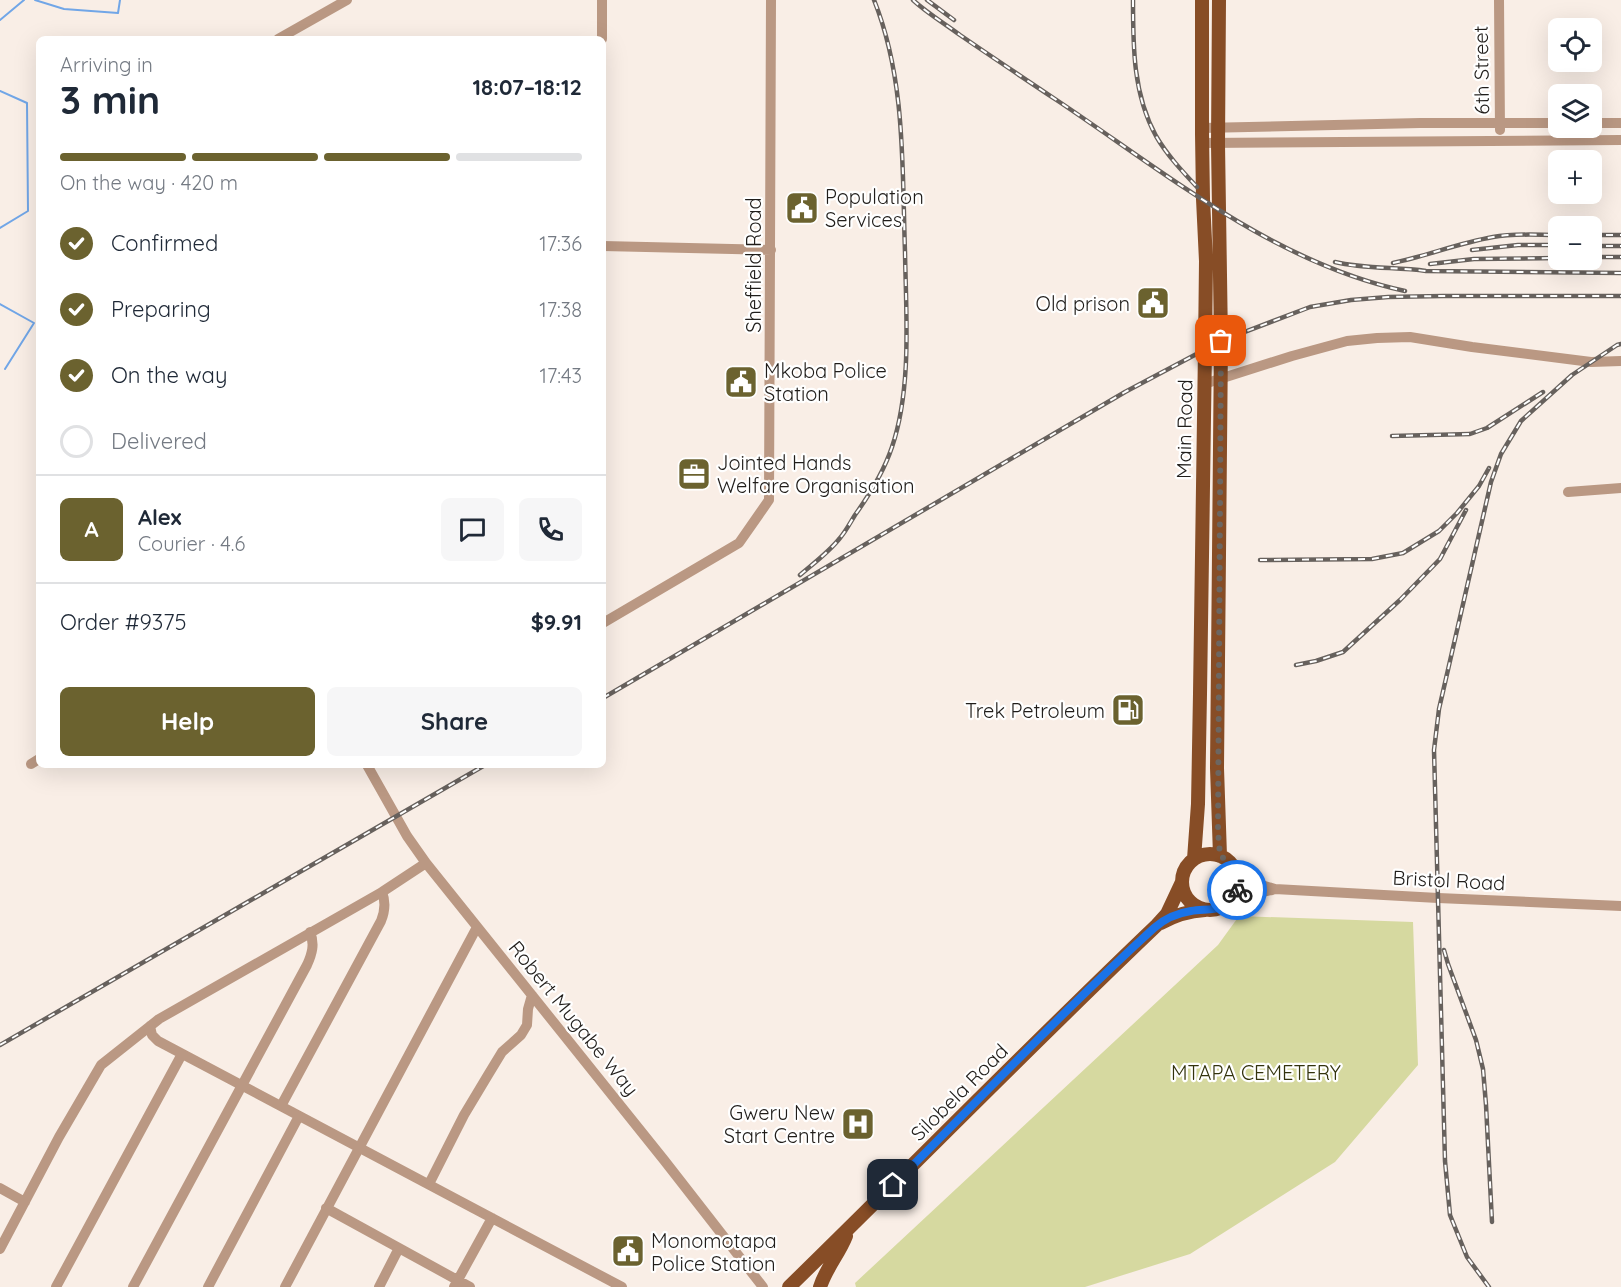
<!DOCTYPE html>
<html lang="en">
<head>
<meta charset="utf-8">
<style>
  :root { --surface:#fff; --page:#f6f6f7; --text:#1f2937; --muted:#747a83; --line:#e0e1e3; --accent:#6b622f }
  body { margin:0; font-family:Quicksand,sans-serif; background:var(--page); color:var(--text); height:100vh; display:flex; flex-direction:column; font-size:22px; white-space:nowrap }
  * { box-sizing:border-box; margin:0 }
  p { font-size:20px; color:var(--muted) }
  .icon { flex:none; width:33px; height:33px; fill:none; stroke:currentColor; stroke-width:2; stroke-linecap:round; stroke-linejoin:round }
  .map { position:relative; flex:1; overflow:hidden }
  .sheet { position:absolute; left:36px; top:36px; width:570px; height:732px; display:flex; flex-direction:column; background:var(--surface); border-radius:9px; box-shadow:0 6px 24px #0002 }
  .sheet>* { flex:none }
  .buttons { position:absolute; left:1548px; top:18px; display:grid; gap:12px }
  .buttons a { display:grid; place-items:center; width:54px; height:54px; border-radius:9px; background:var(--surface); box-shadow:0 6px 24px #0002; font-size:30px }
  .pin { position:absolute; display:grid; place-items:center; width:51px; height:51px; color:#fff; margin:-26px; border-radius:12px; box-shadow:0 3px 9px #0006 }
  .courier { position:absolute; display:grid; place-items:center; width:60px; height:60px; margin:-30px; border:4px solid #1a73e8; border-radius:50%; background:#fff; color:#222; box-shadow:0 2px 8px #0007 }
  .headline em { font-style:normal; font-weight:700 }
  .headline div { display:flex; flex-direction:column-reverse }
  .headline { display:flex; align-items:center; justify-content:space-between; height:102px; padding:0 24px }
  h1 { font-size:39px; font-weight:700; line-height:45px }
  .bar { display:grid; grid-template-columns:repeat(4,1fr); gap:9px 6px; align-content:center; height:72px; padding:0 24px }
  .bar i { height:8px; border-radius:4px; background:var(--line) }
  .bar .active { background:var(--accent) }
  .bar p { grid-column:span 4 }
  .line { display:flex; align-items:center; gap:15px; padding:0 24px; border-top:2px solid var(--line) }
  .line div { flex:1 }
  .round { display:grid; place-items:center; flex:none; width:63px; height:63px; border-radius:9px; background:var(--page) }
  ol { padding:0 24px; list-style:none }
  li { display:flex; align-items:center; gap:18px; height:66px }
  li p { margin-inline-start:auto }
  li .icon { padding:6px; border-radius:50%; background:var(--accent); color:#fff; stroke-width:4 }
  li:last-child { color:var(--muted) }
  li i { width:33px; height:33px; border:3px solid var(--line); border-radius:50% }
  .button { display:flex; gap:12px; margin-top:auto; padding:12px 24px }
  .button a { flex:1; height:69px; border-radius:9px; background:var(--accent); color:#fff; font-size:24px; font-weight:700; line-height:69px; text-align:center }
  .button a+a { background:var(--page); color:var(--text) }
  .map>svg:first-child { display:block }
  .green { fill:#d6d9a0 }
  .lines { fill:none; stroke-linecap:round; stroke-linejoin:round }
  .stream { stroke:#71a6e7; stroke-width:2 }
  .minor { stroke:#ba9883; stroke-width:10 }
  .major { stroke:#874d26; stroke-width:14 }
  .rail-casing { stroke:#67615d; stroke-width:4.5 }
  .rail { stroke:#fff; stroke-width:2; stroke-dasharray:7; stroke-linecap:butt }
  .done { stroke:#6c6661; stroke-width:6; stroke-dasharray:0 10.8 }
  .route { stroke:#1a73e8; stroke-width:8 }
  .labels { text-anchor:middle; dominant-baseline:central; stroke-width:4.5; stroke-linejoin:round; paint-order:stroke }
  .street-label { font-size:20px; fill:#201d1a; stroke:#fff }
  .poi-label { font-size:20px; fill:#201d1a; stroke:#fff; text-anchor:start }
  .park-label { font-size:20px; fill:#33330d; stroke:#fff }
</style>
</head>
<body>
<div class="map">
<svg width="1621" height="1287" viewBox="0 0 1621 1287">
  <rect width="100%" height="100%" fill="#f9eee6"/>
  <path class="green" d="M1239,916L1413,922L1418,1065L1335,1162L1190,1254L1085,1287H856L855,1283L1218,945Z"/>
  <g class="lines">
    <path class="stream" d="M35,0L64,9L118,13L120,0
      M0,20L24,0
      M0,91L27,103L28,211L0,228
      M0,304L34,323L5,369"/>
    <path class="minor" d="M602,0V39
      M1499,0L1500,130
      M278,39L347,0
      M1592,123H1621
      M1202,128L1420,123H1558
      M1202,143L1621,140
      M603,246L771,250
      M1204,384L1292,356L1347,341L1377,338L1410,337L1472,347L1591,362L1621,361
      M1568,492L1621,488
      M603,623L739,543L769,500L771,0
      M31,764L39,759
      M367,765L407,836L426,863L664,1160L763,1287
      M1237,877L1258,884L1275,889L1438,898L1621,906
      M1233,898L1272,890
      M150,1026L152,1035L158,1041L622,1287
      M281,1106L381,921C385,911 386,902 382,892
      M429,1184L464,1115L488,1075L502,1052L521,1035L527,1025L528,1009L532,995
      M0,1188L25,1202
      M326,1208L470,1287
      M0,1249L59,1137L101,1065L159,1019L382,892L426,863
      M56,1287L182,1054
      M133,1287L307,965C312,954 315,944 310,932
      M208,1287L299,1116
      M285,1287L477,927
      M379,1287L399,1248
      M454,1287L492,1218"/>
    <path class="major" d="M1219,0L1218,144L1221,341L1217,768L1220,856
      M1182 882a28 28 0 1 1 56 0a28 28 0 1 1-56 0Z
      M1194,859L1198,804L1200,694L1205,349L1206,261L1203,199L1202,134V0
      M1161,923C1175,915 1188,911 1205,910
      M789,1287C912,1167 1032,1044 1157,925L1167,914L1182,882
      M820,1287C826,1268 839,1254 846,1236"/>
    <g class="rail-casing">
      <path id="rail" d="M913,0C927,13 944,23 960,35C992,57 1025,79 1058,101C1167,174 1275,263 1405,291
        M927,0L954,20
        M1133,0C1133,46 1133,94 1156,136C1167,155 1182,171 1197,187
        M1592,235H1621
        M1592,246H1621
        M1472,250L1518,245H1558
        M1592,257H1621
        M1335,262C1364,269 1396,267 1426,271L1621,273
        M1393,263C1426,256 1459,243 1493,237C1514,233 1537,235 1558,235
        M1430,264L1474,259L1558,258
        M1392,436L1470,434L1487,428L1543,392
        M1260,560L1372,559L1403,553L1439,531L1457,513L1479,486L1489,468
        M800,575C814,563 829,552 840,538C846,531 850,523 855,515C870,494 884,471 892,447C912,388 906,314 905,252C902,168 906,80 874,0
        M1296,665L1316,661L1343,652L1400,600L1440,559L1466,510
        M603,698L1125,392L1221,341L1310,307L1351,300L1388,297L1443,296H1621
        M1444,950L1448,964L1476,1040L1483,1069L1486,1105L1492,1222
        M0,1045L485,765
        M1489,1287L1467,1257L1450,1215L1445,1161L1434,750L1439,709L1491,482L1501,454L1521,421L1572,375L1617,345L1621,344"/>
    </g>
    <use href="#rail" class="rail"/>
  </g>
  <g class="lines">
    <path class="done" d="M1221,341L1218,831L1220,856C1233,863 1240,874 1237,890"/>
    <path class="route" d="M893,1185C980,1099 1064,1010 1154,928C1164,919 1178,913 1191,911C1211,908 1228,913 1237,890"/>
  </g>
  <defs>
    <g id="civic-square" transform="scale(1.725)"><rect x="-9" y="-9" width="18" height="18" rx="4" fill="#6b622f" stroke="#fff"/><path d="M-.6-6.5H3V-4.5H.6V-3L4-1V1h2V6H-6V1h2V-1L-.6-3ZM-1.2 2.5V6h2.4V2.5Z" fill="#fff"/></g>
    <g id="office-square" transform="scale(1.725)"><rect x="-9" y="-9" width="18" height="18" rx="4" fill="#6b622f" stroke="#fff"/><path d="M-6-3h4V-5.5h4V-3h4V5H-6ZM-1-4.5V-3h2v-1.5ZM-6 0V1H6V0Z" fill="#fff"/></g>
    <g id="fuel-square" transform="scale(1.725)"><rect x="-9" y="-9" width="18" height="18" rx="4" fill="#6b622f" stroke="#fff"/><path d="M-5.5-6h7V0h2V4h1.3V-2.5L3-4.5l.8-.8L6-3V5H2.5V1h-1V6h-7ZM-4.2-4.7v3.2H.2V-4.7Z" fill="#fff"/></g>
    <g id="hospital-square" transform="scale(1.725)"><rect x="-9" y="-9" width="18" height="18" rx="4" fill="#6b622f" stroke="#fff"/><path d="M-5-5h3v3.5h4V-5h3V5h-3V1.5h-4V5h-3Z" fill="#fff"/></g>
  </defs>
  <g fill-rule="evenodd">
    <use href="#civic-square" x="802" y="208"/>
    <use href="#civic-square" x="1153" y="303"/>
    <use href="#civic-square" x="741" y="382"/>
    <use href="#office-square" x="694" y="474"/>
    <use href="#fuel-square" x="1128" y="710"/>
    <use href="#hospital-square" x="858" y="1124"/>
    <use href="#civic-square" x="628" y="1251"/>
  </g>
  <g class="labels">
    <g class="street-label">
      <text transform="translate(1481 70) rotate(-91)">6th Street</text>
      <text transform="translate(753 265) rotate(-90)">Sheffield Road</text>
      <text transform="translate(1184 429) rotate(-89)">Main Road</text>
      <text transform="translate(1449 880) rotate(3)">Bristol Road</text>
      <text transform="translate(574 1018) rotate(51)">Robert Mugabe Way</text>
      <text transform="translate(959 1092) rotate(-45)">Silobela Road</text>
    </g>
    <g class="poi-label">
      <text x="825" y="196">Population<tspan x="825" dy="23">Services</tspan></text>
      <text x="1130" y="303" text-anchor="end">Old prison</text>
      <text x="764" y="370">Mkoba Police<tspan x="764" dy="23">Station</tspan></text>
      <text x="717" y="462">Jointed Hands<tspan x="717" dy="23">Welfare Organisation</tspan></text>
      <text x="1105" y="710" text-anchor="end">Trek Petroleum</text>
      <text x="835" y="1112" text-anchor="end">Gweru New<tspan x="835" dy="23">Start Centre</tspan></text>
      <text x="651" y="1240">Monomotapa<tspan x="651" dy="23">Police Station</tspan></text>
    </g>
    <g class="park-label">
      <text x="1256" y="1072">MTAPA CEMETERY</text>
    </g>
  </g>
</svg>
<div class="buttons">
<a><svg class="icon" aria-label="locate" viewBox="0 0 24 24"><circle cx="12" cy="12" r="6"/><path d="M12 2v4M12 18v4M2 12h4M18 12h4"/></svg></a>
<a><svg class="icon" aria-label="layers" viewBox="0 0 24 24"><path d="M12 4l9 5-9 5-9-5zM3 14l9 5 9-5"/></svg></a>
<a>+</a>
<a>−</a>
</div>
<div class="pin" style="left:1221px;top:341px;background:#ea580c"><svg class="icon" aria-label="bag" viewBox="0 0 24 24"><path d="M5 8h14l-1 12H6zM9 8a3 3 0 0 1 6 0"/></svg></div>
<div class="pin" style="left:893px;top:1185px;background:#1f2937"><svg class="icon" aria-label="home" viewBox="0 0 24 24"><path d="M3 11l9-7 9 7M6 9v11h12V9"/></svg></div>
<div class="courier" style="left:1237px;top:890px"><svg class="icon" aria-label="bike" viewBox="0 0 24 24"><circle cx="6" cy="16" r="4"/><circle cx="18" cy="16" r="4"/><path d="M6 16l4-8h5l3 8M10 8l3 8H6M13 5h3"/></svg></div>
<section class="sheet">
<div class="headline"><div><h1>3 min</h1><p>Arriving in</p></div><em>18:07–18:12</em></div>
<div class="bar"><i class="active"></i><i class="active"></i><i class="active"></i><i></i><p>On the way · 420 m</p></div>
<ol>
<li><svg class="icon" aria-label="check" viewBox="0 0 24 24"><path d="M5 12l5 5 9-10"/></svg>Confirmed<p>17:36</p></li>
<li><svg class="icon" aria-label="check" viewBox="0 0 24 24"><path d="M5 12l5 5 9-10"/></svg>Preparing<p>17:38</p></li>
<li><svg class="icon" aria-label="check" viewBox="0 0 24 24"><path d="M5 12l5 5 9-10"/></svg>On the way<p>17:43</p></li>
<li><i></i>Delivered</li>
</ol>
<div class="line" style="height:108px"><b class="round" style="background:var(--accent);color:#fff">A</b><div><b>Alex</b><p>Courier · 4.6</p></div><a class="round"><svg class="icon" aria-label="chat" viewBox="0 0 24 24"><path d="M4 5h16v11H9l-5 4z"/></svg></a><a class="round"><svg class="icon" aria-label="phone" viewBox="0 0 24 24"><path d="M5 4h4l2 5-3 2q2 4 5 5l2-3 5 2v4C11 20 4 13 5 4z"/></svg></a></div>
<div class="line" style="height:78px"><div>Order #9375</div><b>$9.91</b></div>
<div class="button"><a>Help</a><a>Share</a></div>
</section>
</div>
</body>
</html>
